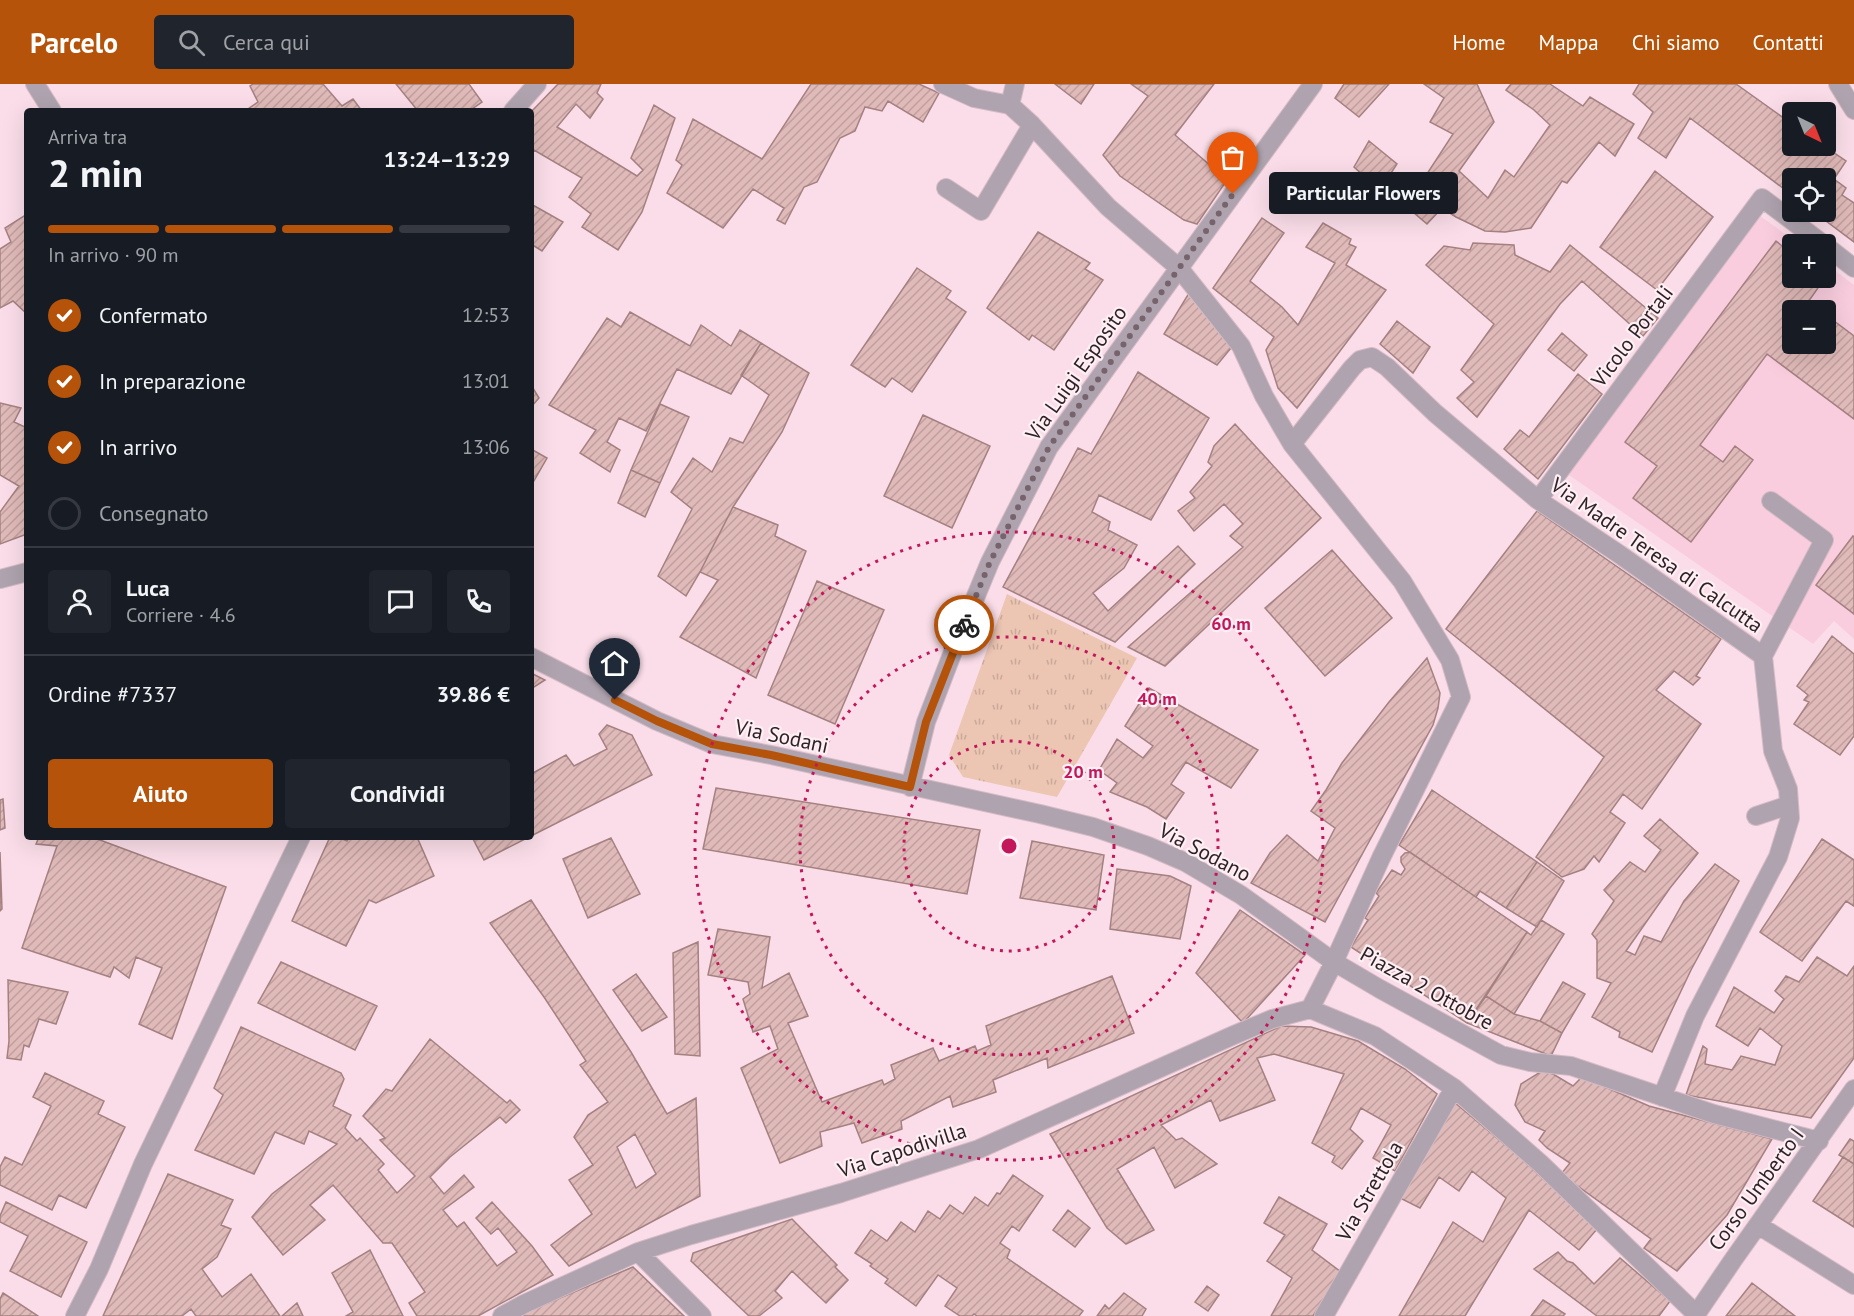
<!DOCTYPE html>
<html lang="it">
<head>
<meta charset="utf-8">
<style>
  :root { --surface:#171b24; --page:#20242c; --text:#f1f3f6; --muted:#9ea1a6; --line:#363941; --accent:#b45309 }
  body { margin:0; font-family:"PT Sans",sans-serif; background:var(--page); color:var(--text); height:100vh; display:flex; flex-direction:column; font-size:22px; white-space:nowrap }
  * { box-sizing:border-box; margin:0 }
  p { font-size:20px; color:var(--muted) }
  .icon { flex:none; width:33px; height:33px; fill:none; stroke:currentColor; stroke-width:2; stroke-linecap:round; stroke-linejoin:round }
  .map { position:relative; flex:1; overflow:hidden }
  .panel { position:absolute; left:24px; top:24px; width:510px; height:732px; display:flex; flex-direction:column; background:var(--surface); border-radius:6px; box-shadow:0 6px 24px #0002 }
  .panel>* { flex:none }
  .needle { width:39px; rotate:137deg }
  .tools { position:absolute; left:1782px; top:18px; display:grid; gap:12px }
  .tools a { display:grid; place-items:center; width:54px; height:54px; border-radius:6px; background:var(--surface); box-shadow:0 6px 24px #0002; font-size:30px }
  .pin { position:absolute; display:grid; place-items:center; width:51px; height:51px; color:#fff; margin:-62px -26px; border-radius:50% 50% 50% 0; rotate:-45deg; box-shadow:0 0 6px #0007 }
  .pin .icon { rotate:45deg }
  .courier { position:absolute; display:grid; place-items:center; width:60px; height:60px; margin:-30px; border:4px solid #b45309; border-radius:50%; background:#fff; color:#222; box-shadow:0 2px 8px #0007 }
  .bubble { position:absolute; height:42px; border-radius:6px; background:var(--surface); box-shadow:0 6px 24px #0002; font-size:20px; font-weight:600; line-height:42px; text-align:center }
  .summary em { font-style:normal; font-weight:600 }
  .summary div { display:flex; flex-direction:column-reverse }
  .summary { display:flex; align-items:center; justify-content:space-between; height:102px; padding:0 24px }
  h1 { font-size:39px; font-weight:600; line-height:45px }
  .bar { display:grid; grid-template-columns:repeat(4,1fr); gap:9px 6px; align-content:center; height:72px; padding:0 24px }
  .bar i { height:8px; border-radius:4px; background:var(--line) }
  .bar .active { background:var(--accent) }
  .bar p { grid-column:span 4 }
  .line { display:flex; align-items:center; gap:15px; padding:0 24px; border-top:2px solid var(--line) }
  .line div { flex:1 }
  .round { display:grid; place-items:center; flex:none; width:63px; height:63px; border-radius:6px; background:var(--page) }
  ol { padding:0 24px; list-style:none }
  li { display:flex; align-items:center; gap:18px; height:66px }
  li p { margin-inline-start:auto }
  li .icon { padding:6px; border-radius:50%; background:var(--accent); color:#fff; stroke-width:4 }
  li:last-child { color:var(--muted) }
  li i { width:33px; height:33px; border:3px solid var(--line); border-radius:50% }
  .cta { display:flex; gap:12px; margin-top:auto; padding:12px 24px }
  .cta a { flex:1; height:69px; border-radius:6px; background:var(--accent); color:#fff; font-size:24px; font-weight:600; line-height:69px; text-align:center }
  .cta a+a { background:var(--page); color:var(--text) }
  header { display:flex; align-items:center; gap:36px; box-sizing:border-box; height:84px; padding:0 30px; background:var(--accent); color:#fff }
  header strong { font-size:28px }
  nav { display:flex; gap:33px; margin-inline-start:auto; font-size:21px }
  .search { width:420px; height:54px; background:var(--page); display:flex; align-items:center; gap:15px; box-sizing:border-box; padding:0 21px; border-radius:6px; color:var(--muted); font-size:22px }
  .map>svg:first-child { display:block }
  .built { fill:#f9cdde; fill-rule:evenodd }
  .grass { fill:url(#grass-tufts) }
  .building { fill:url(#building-hatch); stroke:#a48180; stroke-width:1.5; fill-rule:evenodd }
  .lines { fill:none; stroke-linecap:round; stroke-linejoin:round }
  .minor-casing { stroke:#d5bbc5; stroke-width:20 }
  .minor { stroke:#aea3ae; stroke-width:18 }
  .done { stroke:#76636b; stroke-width:6; stroke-dasharray:0 10.8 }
  .route { stroke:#b45309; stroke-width:8 }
  .ring { fill:none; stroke:#c2185b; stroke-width:3; stroke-dasharray:3 6 }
  .labels { text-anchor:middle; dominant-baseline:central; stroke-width:4.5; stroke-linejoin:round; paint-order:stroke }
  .street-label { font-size:21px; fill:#2f2227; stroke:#feeff4 }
  .centre { fill:#c2185b; stroke:#feeff4; stroke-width:3 }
  .ring-label { font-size:18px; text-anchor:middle; font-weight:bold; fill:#c2185b; stroke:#feeff4; stroke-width:4.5; stroke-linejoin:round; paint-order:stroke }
</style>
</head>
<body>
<header>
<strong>Parcelo</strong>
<div class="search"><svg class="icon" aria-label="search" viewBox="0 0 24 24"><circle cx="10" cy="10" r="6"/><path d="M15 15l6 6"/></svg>Cerca qui</div>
<nav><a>Home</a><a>Mappa</a><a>Chi siamo</a><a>Contatti</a></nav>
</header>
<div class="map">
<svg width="1854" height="1232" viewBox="0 0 1854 1232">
  <defs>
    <pattern id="grass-tufts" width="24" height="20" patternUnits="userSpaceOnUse" patternTransform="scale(1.5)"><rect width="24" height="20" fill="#ecc5b3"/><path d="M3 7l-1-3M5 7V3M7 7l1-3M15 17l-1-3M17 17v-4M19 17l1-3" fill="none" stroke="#cba99a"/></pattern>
    <pattern id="building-hatch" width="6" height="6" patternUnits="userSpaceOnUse" patternTransform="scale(1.5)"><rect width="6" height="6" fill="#e0bab9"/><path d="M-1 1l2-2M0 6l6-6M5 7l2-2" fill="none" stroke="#c0a09f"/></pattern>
  </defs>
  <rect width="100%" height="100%" fill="#fadde8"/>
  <path class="built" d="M1760,132L1799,160H1792V194H1826V180L1854,201V555L1834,537L1813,560L1566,389ZM1792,226H1826V260H1792Z"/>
  <path class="grass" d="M1007,510L1137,574L1057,713L963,693L949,671Z"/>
  <path class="building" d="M253,0H323L342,22L353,15L362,27H245L258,18L250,2Z
    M396,0H469L482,18L469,27H418Z
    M558,0H601L597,9L603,15L590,34L576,20L557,43L637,92L643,86L631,74L654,21L675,34L642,128L618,166L582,143L591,130L569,113L582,94L534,66L531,71V28Z
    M811,0H919L939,9L923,38L888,17L882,27L865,23L855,47L840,54L817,98L804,103L785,140L777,136L784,124L753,105L723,144L667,109L682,81L676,76L693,35L762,75Z
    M1055,0H1094L1081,20Z
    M1131,0H1214L1175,51L1227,96L1197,140L1184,136L1120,92L1103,71L1148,12Z
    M1344,0H1389L1359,33L1335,14Z
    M1424,0H1477L1494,38L1459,87L1488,114L1505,86L1514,93L1550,41L1534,26L1506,6L1511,0H1550L1583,22L1590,13L1634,40L1615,72L1599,58L1567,99L1562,97L1531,144L1505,148L1485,147L1456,133L1442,124L1427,140L1406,122L1453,50L1430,38L1444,14Z
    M1639,0H1736L1792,40V62H1824L1846,77L1834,95L1846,104L1842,111L1854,119V158L1814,128H1826V94H1792V111L1690,34L1666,74L1638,54L1653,28L1633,10Z
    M1369,57L1397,80L1380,106L1354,83Z
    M1655,87L1713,133L1657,206L1600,163Z
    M531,120L563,138L542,167L531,160Z
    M27,130V230L13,217L0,224V165L11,158L5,144Z
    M1262,134L1284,149L1250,197L1282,223L1298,241L1335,179L1306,163L1323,139L1351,155L1349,160L1356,163L1346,181L1386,206L1297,324L1278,304L1266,266L1274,253L1213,204Z
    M1038,148L1090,179L1085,185L1103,196L1054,266L1032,251L1029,256L987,224Z
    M1776,157L1792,170V194H1825L1808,218L1820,226H1792V260H1826V231L1854,252V335L1767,270L1700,361L1723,378L1735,362L1753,376L1691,458L1633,414L1657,382L1625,358Z
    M1473,159L1514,161L1515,171L1550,188L1570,161L1658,234L1643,252L1582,197L1560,220L1477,333L1457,314L1474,298L1461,286L1494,240L1426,181L1444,162L1470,166Z
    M917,184L951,207L946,214L966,228L912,308L892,294L885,303L851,281Z
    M1189,209L1231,264L1217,281L1164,250Z
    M630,228L690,262L701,241L731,262L740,246L761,259L731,310L677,285L646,347L619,334L607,358L620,366L610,388L580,369L596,346L549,321L607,234L621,243Z
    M1397,237L1430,263L1413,289L1380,260Z
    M1562,249L1587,271L1574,287L1548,266Z
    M761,259L809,289L782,348L733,423L700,488L686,512L658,492L692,425L671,408L693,374L712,388L730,354L743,359L769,311L741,291Z
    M1138,288L1209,334L1151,436L1099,411L1092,428L1110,438L1108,446L1137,461L1124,484L1093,509L1108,527L1178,462L1195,480L1115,558L1003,503L1078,364L1091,370Z
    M1578,290L1602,310L1538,395L1504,365L1520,346L1529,353Z
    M531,301L539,314L531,323Z
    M0,319L21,324L14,338L27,344V450L0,460V428L19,402L0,391Z
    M660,320L689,333L660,399L631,386Z
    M923,331L990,362L952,444L884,412Z
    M1235,340L1321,434L1165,582L1128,563L1243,463L1230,452L1243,440L1224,420L1194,447L1178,427L1195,414L1190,408L1212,382L1208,378L1214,362Z
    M531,365L547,374L531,402Z
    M631,386L660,399L645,433L618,419Z
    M733,423L778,441L775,452L806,467L756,594L680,553L718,496L700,488Z
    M1537,427L1721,555L1696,592L1700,594L1693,601L1674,587L1656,606L1701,640L1642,725L1623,710L1610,728L1625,739L1599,778L1594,772L1584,785L1562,793L1536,773L1604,673L1446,545Z
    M1853,452L1854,453V530L1816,501Z
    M1332,466L1392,534L1325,592L1265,524Z
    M817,497L884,526L835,640L768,611Z
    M1832,552L1854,570V652L1840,671L1794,640L1809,618L1804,616L1808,611L1797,602Z
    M1427,574L1440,609L1438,624L1433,641L1325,838L1251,799L1270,769L1287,751L1318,777L1335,744L1311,727L1326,706L1342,679L1389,618Z
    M531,589L545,596L531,605Z
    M1149,604L1258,666L1231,704L1186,678L1171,700L1184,709L1166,735L1147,723L1110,708L1117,699L1099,686L1117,655L1143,674L1153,662L1125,642Z
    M607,641L632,651L652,691L531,752V690L566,671L574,682L607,665L599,650Z
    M716,704L980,746L967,810L703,765Z
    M1432,706L1537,778L1506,824L1480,807L1476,813L1399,761Z
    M3,715L5,744L0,746V716Z
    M1660,735L1698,769L1670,804L1626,867L1635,871L1644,852L1661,858L1684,817L1715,780L1739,797L1691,886L1652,968L1619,953L1620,948L1592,933L1611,899L1597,894V856L1592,850L1614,817L1604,806L1630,778L1645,788L1661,766L1644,752Z
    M39,753H92L226,803L172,955L139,940L162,884L136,873L129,894L114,883L110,893L22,864L57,762L36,760Z
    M330,753H338L347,757L349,753H388L395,756L401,753H417L434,792L376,819L369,816L346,862L292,837Z
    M472,753H529L484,776Z
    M611,754L640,810L588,834L563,775Z
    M1822,755L1854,776V822L1846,817L1802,877L1760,848Z
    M1032,757L1104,771L1096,826L1020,814Z
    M0,768L2,825L0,827Z
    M1410,768L1527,848L1467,939L1351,863L1368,836L1365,834L1379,812L1376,809L1392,786L1401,791L1405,785L1401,778V773L1405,769Z
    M1537,778L1564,797L1537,843L1506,824Z
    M1117,785L1170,792L1191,802L1180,855L1110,845Z
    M531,816L631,968L667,1030L696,1014L700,1112L569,1182L551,1161L592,1130L569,1096L593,1081L574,1053L588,1031L608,1018L580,981L586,977L544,913L490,839ZM635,1050L656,1090L636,1104L617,1063Z
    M1240,826L1305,871L1243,939L1196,889Z
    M1541,836L1564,850L1514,930L1486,912L1527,848L1531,851Z
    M718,845L770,853L762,904L789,889L808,932L788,939L822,1018L882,996L884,1001L895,995L891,981L933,964L939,977L975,962L977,967L991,961L986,942L1112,892L1134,949L1048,984L1047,974L993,996L996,1008L953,1023L950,1012L901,1037L902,1045L862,1059L854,1039L820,1048L822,1062L780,1079L741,984L778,965L770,942L753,948L743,915L750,910L748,898L708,891Z
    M698,858L700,972L675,970L673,869Z
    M1817,873L1847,892L1854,882V974L1811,1034L1686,1011L1703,962L1707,965L1705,980L1732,986L1741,972L1775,981L1782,962L1760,944L1748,962L1716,942L1734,903L1774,929L1784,915L1775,907L1786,892L1799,898Z
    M281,878L377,922L355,966L258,919Z
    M636,890L667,933L642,947L613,906Z
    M8,896L68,908L56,940L39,935L29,963L24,961L21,976L7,974L9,957Z
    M1563,898L1585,910L1562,949L1540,937Z
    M1486,912L1514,930L1540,937L1562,949L1551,972L1467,939Z
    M1281,942L1311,943L1358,957L1405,985L1437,1010L1395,1087L1373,1074L1391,1041L1361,1024L1350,1045L1363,1057L1342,1085L1332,1078L1335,1072L1312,1059L1344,990L1274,970L1257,974L1275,1016L1220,1037L1211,1016L1161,1041L1176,1056L1182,1054L1217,1080L1175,1104L1154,1063L1117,1085L1154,1146L1126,1160L1107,1144L1050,1050Z
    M241,943L341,989L344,995L333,1022L351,1031L345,1044L357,1057L360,1054L384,1080L378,1086L397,1109L415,1092L380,1056L385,1054L363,1032L386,1005L392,1007L430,955L507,1019L510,1016L520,1026L506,1039L500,1033L450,1073L430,1093L444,1110L464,1091L474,1103L443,1126L457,1143L464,1138L497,1182L517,1168L498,1144L491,1150L476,1134L492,1118L532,1162L553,1191L478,1232H417L409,1219L425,1208L392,1159H383L333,1101L310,1121L325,1136L283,1171L252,1133L272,1110L337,1060L309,1047L304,1060L275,1048L254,1090L195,1066L223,1011L214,1004Z
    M1542,987L1553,990L1573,1002L1582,993L1649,1022L1772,1055L1727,1131L1677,1187L1644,1164L1651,1155L1561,1090L1570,1079L1547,1064L1539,1056L1545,1047L1525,1038L1515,1021L1521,1000Z
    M45,989L104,1017L98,1030L125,1043L86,1124L59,1111L52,1126L0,1101V1083L5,1073L22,1081L51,1022L33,1013Z
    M1454,1018L1522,1075L1597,1145L1579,1166L1529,1126L1465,1232H1399L1453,1138L1483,1158L1506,1114L1472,1087L1459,1107L1439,1093L1420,1124L1396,1112Z
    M1850,1055L1854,1057V1080L1839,1071Z
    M1843,1073L1854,1080V1143L1813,1117Z
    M168,1090L233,1116L221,1141L231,1145L217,1173L202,1185L222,1213L251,1190L280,1232H196L191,1225L182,1232H103Z
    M1013,1091L1043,1112L1019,1147L1012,1142L1000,1159L1010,1166L1007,1174L1083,1227L1079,1232H977L974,1230L972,1232H960L945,1222L957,1204L938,1191L916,1222L885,1199L888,1195L870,1182L872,1180L855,1169L871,1146L887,1157L901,1138L915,1148L928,1127L940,1135L950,1121L963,1130L975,1113L988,1122L997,1109L1000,1110Z
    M1279,1113L1327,1140L1312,1166L1341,1188L1313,1232H1271L1292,1194L1267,1177L1285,1151L1264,1139Z
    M6,1118L87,1158L61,1213L10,1187L28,1152L0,1138V1132Z
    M1068,1126L1090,1144L1075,1163L1053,1146Z
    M792,1135L837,1181L835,1183L848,1196L826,1219L792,1187L775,1207L782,1214L759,1232H749L691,1177L693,1169Z
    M370,1166L403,1232H346L353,1228L332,1189Z
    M1558,1168L1567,1177L1573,1179L1594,1200L1620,1174L1670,1217L1659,1232H1597L1534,1185Z
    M633,1183L684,1232H520L529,1227Z
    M1752,1199L1795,1232H1726Z
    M1207,1202L1219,1211L1208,1227L1195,1218Z
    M3,1209L38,1232H0V1215Z
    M1124,1209L1146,1225L1142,1232H1097L1105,1221L1109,1225Z
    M1543,1216L1565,1230L1563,1232H1531Z
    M297,1219L303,1232H282Z"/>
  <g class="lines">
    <g class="minor-casing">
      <path id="minor" d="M35,0L52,27
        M1838,0L1854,26
        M1010,21L1015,0
        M513,27L537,0
        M946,104L981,127L1032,41
        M1826,162L1854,184
        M1292,360L1352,284L1360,276L1372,273L1387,283L1435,329L1538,416L1619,470L1763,572L1773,667L1788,705L1790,734L1778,773L1695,932L1662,1013
        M1538,416L1762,114L1823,160
        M0,495L27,488
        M1763,572L1824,456L1771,417
        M531,573L657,637L712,660L771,671L1040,730L1093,743L1148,762L1185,778L1241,811L1334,878L1381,774L1461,613L1450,576L1402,497L1292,360L1264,312L1241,262L1179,184L1108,123L1032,41L1010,21L974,14L943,0
        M910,703L926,638L954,565L990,478L1049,363L1313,0
        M1756,732L1789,721
        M1758,1141L1854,1201
        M638,1168L702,1232
        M1696,1230L1540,1079L1454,1004L1375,952L1310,925L1334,878L1380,905L1501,971L1530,978L1571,982L1714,1030L1819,1057
        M75,1232L99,1185L143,1080L301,753
        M502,1232L524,1220L638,1168L691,1151L841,1109L979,1065L1234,951L1272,935L1310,925
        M1324,1232L1454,1004
        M1695,1232L1733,1176L1854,1005"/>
    </g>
    <use href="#minor" class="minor"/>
  </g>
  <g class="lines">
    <path class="done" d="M964,541L990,478L1049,363L1233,110"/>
    <path class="route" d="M615,616L657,637L712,660L771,671L910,703L926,638L964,541"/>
  </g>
  <g class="ring">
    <circle cx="1009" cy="762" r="105"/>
    <circle cx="1009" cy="762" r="209"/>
    <circle cx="1009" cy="762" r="314"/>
  </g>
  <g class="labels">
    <g class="street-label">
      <text transform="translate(1632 252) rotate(-53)">Vicolo Portali</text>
      <text transform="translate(1076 289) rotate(-55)">Via Luigi Esposito</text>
      <text transform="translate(1657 471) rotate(35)">Via Madre Teresa di Calcutta</text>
      <text transform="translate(782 652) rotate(12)">Via Sodani</text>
      <text transform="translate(1205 768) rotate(28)">Via Sodano</text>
      <text transform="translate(1427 904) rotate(29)">Piazza 2 Ottobre</text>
      <text transform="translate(902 1066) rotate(-18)">Via Capodivilla</text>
      <text transform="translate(1756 1105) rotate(-54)">Corso Umberto I</text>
      <text transform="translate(1369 1107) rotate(-60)">Via Strettola</text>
    </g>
  </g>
  <circle cx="1009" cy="762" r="9" class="centre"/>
  <g class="ring-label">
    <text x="1231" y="546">60 m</text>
    <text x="1157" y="621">40 m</text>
    <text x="1083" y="694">20 m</text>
  </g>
</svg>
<div class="tools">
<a><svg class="needle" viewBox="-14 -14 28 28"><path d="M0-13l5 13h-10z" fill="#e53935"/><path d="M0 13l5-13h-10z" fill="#9ea1a6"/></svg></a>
<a><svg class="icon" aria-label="locate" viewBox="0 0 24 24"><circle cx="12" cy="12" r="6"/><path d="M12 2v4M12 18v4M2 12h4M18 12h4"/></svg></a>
<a>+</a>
<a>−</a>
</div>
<div class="pin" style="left:1233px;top:110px;background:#ea580c"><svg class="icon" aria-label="bag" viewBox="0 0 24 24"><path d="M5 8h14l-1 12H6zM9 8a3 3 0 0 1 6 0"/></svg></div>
<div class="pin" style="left:615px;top:616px;background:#1f2937"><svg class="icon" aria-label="home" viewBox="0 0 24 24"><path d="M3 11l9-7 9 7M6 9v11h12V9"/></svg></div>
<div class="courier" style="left:964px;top:541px"><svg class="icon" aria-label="bike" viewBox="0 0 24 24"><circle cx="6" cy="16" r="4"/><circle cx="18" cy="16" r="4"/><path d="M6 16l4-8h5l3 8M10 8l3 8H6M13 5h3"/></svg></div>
<div class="bubble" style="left:1269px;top:88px;width:189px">Particular Flowers</div>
<section class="panel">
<div class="summary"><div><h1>2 min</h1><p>Arriva tra</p></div><em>13:24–13:29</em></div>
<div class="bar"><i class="active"></i><i class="active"></i><i class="active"></i><i></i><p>In arrivo · 90 m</p></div>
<ol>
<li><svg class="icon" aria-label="check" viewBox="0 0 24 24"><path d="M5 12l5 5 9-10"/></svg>Confermato<p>12:53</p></li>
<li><svg class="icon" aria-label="check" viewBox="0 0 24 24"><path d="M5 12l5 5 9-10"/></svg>In preparazione<p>13:01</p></li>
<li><svg class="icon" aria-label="check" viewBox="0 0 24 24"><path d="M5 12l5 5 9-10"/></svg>In arrivo<p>13:06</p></li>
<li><i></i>Consegnato</li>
</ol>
<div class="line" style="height:108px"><a class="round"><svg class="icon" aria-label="person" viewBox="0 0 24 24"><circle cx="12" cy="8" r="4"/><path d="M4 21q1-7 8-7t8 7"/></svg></a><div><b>Luca</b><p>Corriere · 4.6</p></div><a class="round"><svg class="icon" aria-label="chat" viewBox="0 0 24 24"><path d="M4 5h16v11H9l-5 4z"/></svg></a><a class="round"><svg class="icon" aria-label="phone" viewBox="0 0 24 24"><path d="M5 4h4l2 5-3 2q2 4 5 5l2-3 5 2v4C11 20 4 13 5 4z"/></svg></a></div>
<div class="line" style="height:78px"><div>Ordine #7337</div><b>39.86 €</b></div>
<div class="cta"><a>Aiuto</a><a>Condividi</a></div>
</section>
</div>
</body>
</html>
